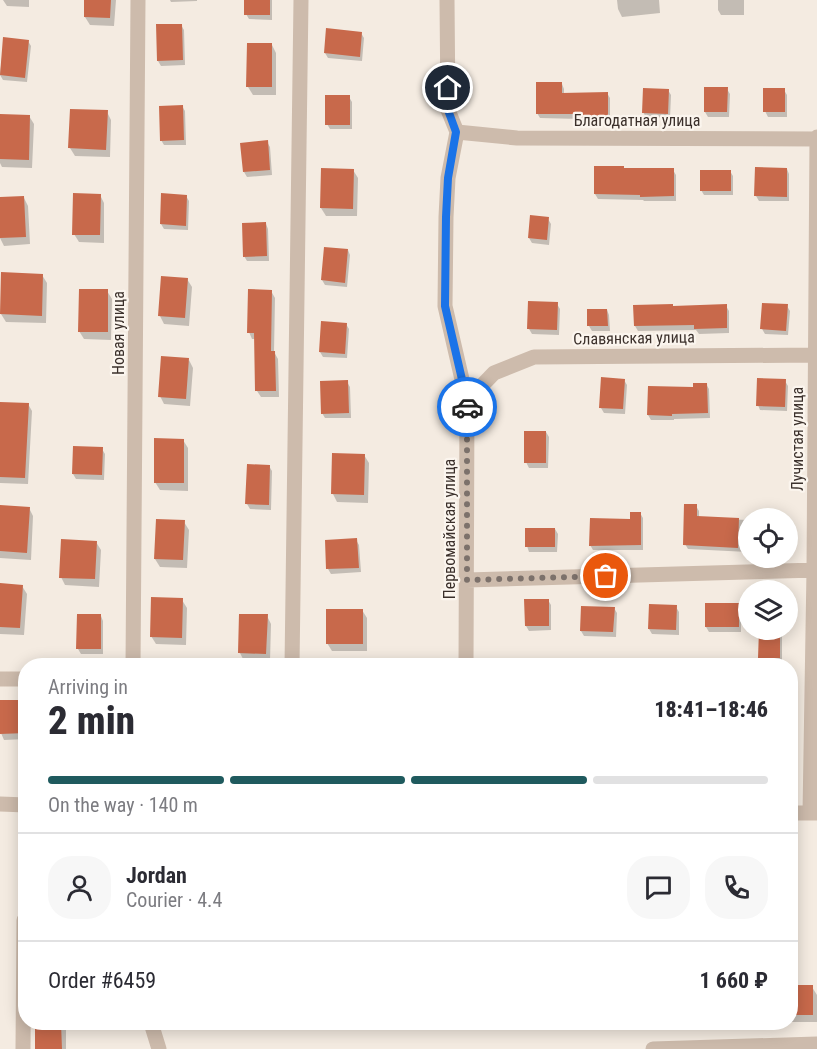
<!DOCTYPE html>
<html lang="en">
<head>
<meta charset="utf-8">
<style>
  :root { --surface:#fff; --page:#f7f7f7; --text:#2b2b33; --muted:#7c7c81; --line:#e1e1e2; --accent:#1f5a5e }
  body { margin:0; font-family:"Roboto Condensed",sans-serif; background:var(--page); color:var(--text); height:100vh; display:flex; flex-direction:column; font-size:22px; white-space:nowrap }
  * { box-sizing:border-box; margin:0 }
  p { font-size:20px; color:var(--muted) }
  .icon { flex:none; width:33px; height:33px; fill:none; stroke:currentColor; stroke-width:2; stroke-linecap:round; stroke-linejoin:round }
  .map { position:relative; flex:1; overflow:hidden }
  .drawer { position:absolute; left:18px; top:658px; width:780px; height:372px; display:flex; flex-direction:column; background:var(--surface); border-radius:24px; box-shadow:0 3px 15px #0003 }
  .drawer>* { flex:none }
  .tools { position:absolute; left:738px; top:508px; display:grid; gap:12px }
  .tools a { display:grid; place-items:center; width:60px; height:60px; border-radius:50%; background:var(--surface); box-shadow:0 3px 15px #0003; font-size:30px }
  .pin { position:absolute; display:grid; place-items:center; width:51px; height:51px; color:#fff; margin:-26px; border:3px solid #fff; border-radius:50%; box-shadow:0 2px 6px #0007 }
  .courier { position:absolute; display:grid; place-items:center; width:60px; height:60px; margin:-30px; border:4px solid #1a73e8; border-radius:50%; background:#fff; color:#222; box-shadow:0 2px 8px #0007 }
  .headline em { font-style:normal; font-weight:800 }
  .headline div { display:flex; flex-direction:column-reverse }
  .headline { display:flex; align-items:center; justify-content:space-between; height:102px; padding:0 30px }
  h1 { font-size:39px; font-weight:800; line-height:45px }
  .bar { display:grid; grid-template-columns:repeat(4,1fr); gap:9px 6px; align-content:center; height:72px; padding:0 30px }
  .bar i { height:8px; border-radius:4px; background:var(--line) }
  .bar .on { background:var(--accent) }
  .bar p { grid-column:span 4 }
  .line { display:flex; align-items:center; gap:15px; padding:0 30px; border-top:2px solid var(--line) }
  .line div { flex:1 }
  .round { display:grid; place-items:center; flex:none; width:63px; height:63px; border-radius:24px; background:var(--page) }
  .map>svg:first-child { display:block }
  .shadow { fill:#0003 }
  .building { fill:#c8694b }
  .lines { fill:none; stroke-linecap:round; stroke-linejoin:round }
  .minor { stroke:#cdbbac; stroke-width:15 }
  .done { stroke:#7c716b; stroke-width:6; stroke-dasharray:0 10.8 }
  .route { stroke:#1a73e8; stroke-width:8 }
  .labels { text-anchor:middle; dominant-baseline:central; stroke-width:4.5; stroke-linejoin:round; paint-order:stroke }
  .street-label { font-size:16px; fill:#3b302b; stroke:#fbf5ee }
</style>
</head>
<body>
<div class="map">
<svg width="817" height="1049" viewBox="0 0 817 1049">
  <rect width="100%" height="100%" fill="#f4ebe1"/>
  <path class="shadow" d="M3,0H29V7L7,6Z
    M86,0H116L114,26L90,25L85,17Z
    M170,0H197V1L171,2Z
    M246,0H272V20L249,19L246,14Z
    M617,0H659L660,13L622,17L618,9Z
    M718,0H744V15H721L718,10Z
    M181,25L184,30L185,65L161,66L158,61Z
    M361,33L364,38L362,61L328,58L325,53Z
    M4,39L28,41L31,46L27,82L3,80L0,75Z
    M272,45L276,53V95H253L248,87Z
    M562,84L564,89V94L607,93L610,98V121L582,122L580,119L540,118L537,113Z
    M727,89L730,94L729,117H708L705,112Z
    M668,90L671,95L670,118L646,117L643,112Z
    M784,90L787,95V117H768L765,111Z
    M349,97L352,102V129H330L327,124Z
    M182,106L185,111L186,145H164L161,140Z
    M107,112L111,120L110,157L75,156L70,148Z
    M0,116H29L34,124L32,168L2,167L0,163Z
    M267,142L270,147L272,175L247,177L244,172Z
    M787,169L789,174V201H759L756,196Z
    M353,170L358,178L357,216H326L321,208Z
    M624,170H673L676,175V201H644L643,200L598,199L595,194Z
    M730,171L733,176V195H704L701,190Z
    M100,195L104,203V243L79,242L74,234Z
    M186,196L189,201L188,230L164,229L161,224Z
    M24,198L28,206L30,244L4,246L0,238V199Z
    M548,219L551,224L549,245L532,243L529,238Z
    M266,224L268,229L269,261H247L244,256Z
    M348,250L350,255L347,287L325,285L322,280Z
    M42,275L47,283L46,323L6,322L1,314Z
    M163,278L187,279L192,287L189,326L164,324L160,316Z
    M107,291L112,299L111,340L84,339L79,331Z
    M271,291L275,298L274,352L278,359L279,397H261L257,391L256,339H252L249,332Z
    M557,304L560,309L559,335L532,334L529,329Z
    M635,306L673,307L726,306L729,311V333L699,334L696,330L638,331L635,326Z
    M787,306L790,311L788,335L765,334L762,329Z
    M607,310L609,315L610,331H592L589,326Z
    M346,324L349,329L347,358L323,357L320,352Z
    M189,360L193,368L190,406L164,404L160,396Z
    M624,380L627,385L625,414L604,413L601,408Z
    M785,381L788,386L787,411L760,410L758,405Z
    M347,382L350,387L351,418H325L322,413Z
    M706,384L709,389L710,418L674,419V420H651L648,415L694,388Z
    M0,404H28L32,411L28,484L0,483Z
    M546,432L549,437L548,468H529L526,462Z
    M183,440L188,448V491L160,490L155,482Z
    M102,449L105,454L104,480L76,479L73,474Z
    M364,455L369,463L368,503L337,502L333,494Z
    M248,466H269L272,471L271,510L250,509L247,504Z
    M696,506L699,511V518L748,520V552L688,549L685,544Z
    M29,508L33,516L31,560L0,558V514Z
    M640,513L643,518V550H593L590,545L631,521Z
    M184,522L189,530L187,568L160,567L155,559Z
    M555,529L558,534L557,552H529L527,546Z
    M356,540L359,545L361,572L331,574L328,569Z
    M96,542L101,550L99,587L65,585L61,577Z
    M0,585L22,586L27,594L24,635L0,634Z
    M182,600L187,608L186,645L156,644L151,636Z
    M548,600L551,605V630L529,631L526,626Z
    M738,604L741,609V632H709L706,627Z
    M676,607L679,612V635L652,634L649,629Z
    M614,608L617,613L616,637L584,636L581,631Z
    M362,610L367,618V651H332L327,643Z
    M101,616L103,621V654H81L78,649Z
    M267,616L271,624L270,661H244L240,653Z
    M779,632L782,637V663L762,662L759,657Z
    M26,702V739L4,740L1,733Z
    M790,857H795L798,862V888H790Z
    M790,987H812L817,995V1022H790Z
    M36,1023H66V1049H36Z"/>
  <path class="building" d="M84,0H111L110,18L84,17Z
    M244,0H270V15H244Z
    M156,24H182L183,60L157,61Z
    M326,28L362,32L360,57L324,53Z
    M3,37L29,40L25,78L0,75Z
    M247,43H272V87H246Z
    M536,82H562V93L608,92V117H578L577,114H536Z
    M704,87H728L727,112H704Z
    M643,88L669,89L668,114L642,113Z
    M763,88H785V112H763Z
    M325,95H350V125H325Z
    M183,105L184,140L160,141L159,106Z
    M70,109L108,110L106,150L68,148Z
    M0,114L30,115L29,160L0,159Z
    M268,140L270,170L243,172L240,143Z
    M594,166H624V168H674V196L640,197V195L594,194Z
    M755,167L787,168V197L754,196Z
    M321,168L354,169L353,209L320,208Z
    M700,170H731V191H700Z
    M73,193L101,194L100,235H72Z
    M161,193L187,195L186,226L160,224Z
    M24,196L26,237L0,238V197Z
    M530,215L549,217L547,240L528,238Z
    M266,222L267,256L243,257L242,223Z
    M324,247L348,249L345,283L321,280Z
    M1,272L43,274L42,316L0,314Z
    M161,276L188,278L185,318L158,316Z
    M79,289H108V332H78Z
    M248,289L272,290L271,351H275L276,391H255L254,333H247Z
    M528,301L558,302L557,330L527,329Z
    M762,303L788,304L786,331L760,329Z
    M673,304V306L727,304V328L694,329V325L634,326L633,305Z
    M587,309H607L608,326H587Z
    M321,321L347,323L345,354L319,352Z
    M161,356L189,358L186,399L158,397Z
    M601,377L625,379L623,409L599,408Z
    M757,378L786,379L785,407L756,406Z
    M348,380L349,413L321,414L320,381Z
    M693,383H707L708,413L672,414V416L647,415L648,386L693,387Z
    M0,402L29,403L25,478L0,477Z
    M524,431H546V463H524Z
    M154,438L184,439V483H154Z
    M73,446L103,447L102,475L72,474Z
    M332,453L365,454L364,495L331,494Z
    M247,464L270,465L269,505L245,504Z
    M684,504H697V516L739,518L738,548L683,545Z
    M0,505L30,507L27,553L0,551Z
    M630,512H641V545L589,546L590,518L630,519Z
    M156,519L185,520L183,560L154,559Z
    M525,528H555V547H525Z
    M357,538L359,568L326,569L325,540Z
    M61,539L97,541L95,579L59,578Z
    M0,583L23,585L20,628L0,627Z
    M151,597L183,598L182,638L150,637Z
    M524,599H549V626H525Z
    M705,603H739V627H705Z
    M649,604L677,605L676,630L648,629Z
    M581,606L615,607L613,632L580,631Z
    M326,609H363V644H326Z
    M77,614H101V649H76Z
    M239,614H268L266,654L238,653Z
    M759,630H780V658H758Z
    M0,700H26V733L0,734Z
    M790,985H813V1015H790Z
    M35,1023H61L62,1049H35Z"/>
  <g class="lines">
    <path class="minor" d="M447,0L448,110L457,132L448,178L446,217L445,306L467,401L466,666
      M457,132L517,138L817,139
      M467,401L494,373L534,357L817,355
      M467,580L817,570
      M133,666L138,0
      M292,666L301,0
      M0,679H26
      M0,804L26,805
      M790,813H817
      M810,813L814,570L817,137
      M151,1023L159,1049
      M23,1049L24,920
      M653,1049L817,1044"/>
  </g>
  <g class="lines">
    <path class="done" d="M467,407V580L606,576"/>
    <path class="route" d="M448,88V110L456,132L448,178L446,217L445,306L467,401V407"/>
  </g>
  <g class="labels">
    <g class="street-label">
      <text x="637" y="120">Благодатная улица</text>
      <text transform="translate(118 333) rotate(-90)">Новая улица</text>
      <text transform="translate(634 338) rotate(-1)">Славянская улица</text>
      <text transform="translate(797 439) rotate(-90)">Лучистая улица</text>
      <text transform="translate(449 529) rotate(-90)">Первомайская улица</text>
    </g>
  </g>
</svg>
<div class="tools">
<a><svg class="icon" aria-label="locate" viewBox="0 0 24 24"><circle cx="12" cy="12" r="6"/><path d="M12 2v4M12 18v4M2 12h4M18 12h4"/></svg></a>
<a><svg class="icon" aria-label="layers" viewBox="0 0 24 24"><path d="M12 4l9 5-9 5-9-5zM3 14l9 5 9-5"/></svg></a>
</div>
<div class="pin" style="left:606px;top:576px;background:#ea580c"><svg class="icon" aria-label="bag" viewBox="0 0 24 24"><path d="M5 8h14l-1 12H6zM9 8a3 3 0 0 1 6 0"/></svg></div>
<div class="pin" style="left:448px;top:88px;background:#1f2937"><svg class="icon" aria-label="home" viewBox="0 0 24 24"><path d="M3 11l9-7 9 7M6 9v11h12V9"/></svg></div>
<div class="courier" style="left:467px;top:407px"><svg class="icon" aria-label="car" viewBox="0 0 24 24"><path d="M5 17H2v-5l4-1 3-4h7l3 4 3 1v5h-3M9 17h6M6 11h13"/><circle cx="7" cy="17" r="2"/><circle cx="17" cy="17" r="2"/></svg></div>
<section class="drawer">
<div class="headline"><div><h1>2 min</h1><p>Arriving in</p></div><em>18:41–18:46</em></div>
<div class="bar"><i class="on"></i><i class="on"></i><i class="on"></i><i></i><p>On the way · 140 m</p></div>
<div class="line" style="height:108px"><a class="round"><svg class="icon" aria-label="person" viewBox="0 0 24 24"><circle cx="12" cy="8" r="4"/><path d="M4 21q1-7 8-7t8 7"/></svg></a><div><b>Jordan</b><p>Courier · 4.4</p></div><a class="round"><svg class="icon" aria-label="chat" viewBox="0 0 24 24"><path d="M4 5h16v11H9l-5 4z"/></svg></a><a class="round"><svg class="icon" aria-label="phone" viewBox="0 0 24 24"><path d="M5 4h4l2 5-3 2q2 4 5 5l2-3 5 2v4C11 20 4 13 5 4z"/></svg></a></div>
<div class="line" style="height:78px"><div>Order #6459</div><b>1 660 ₽</b></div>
</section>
</div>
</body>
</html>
